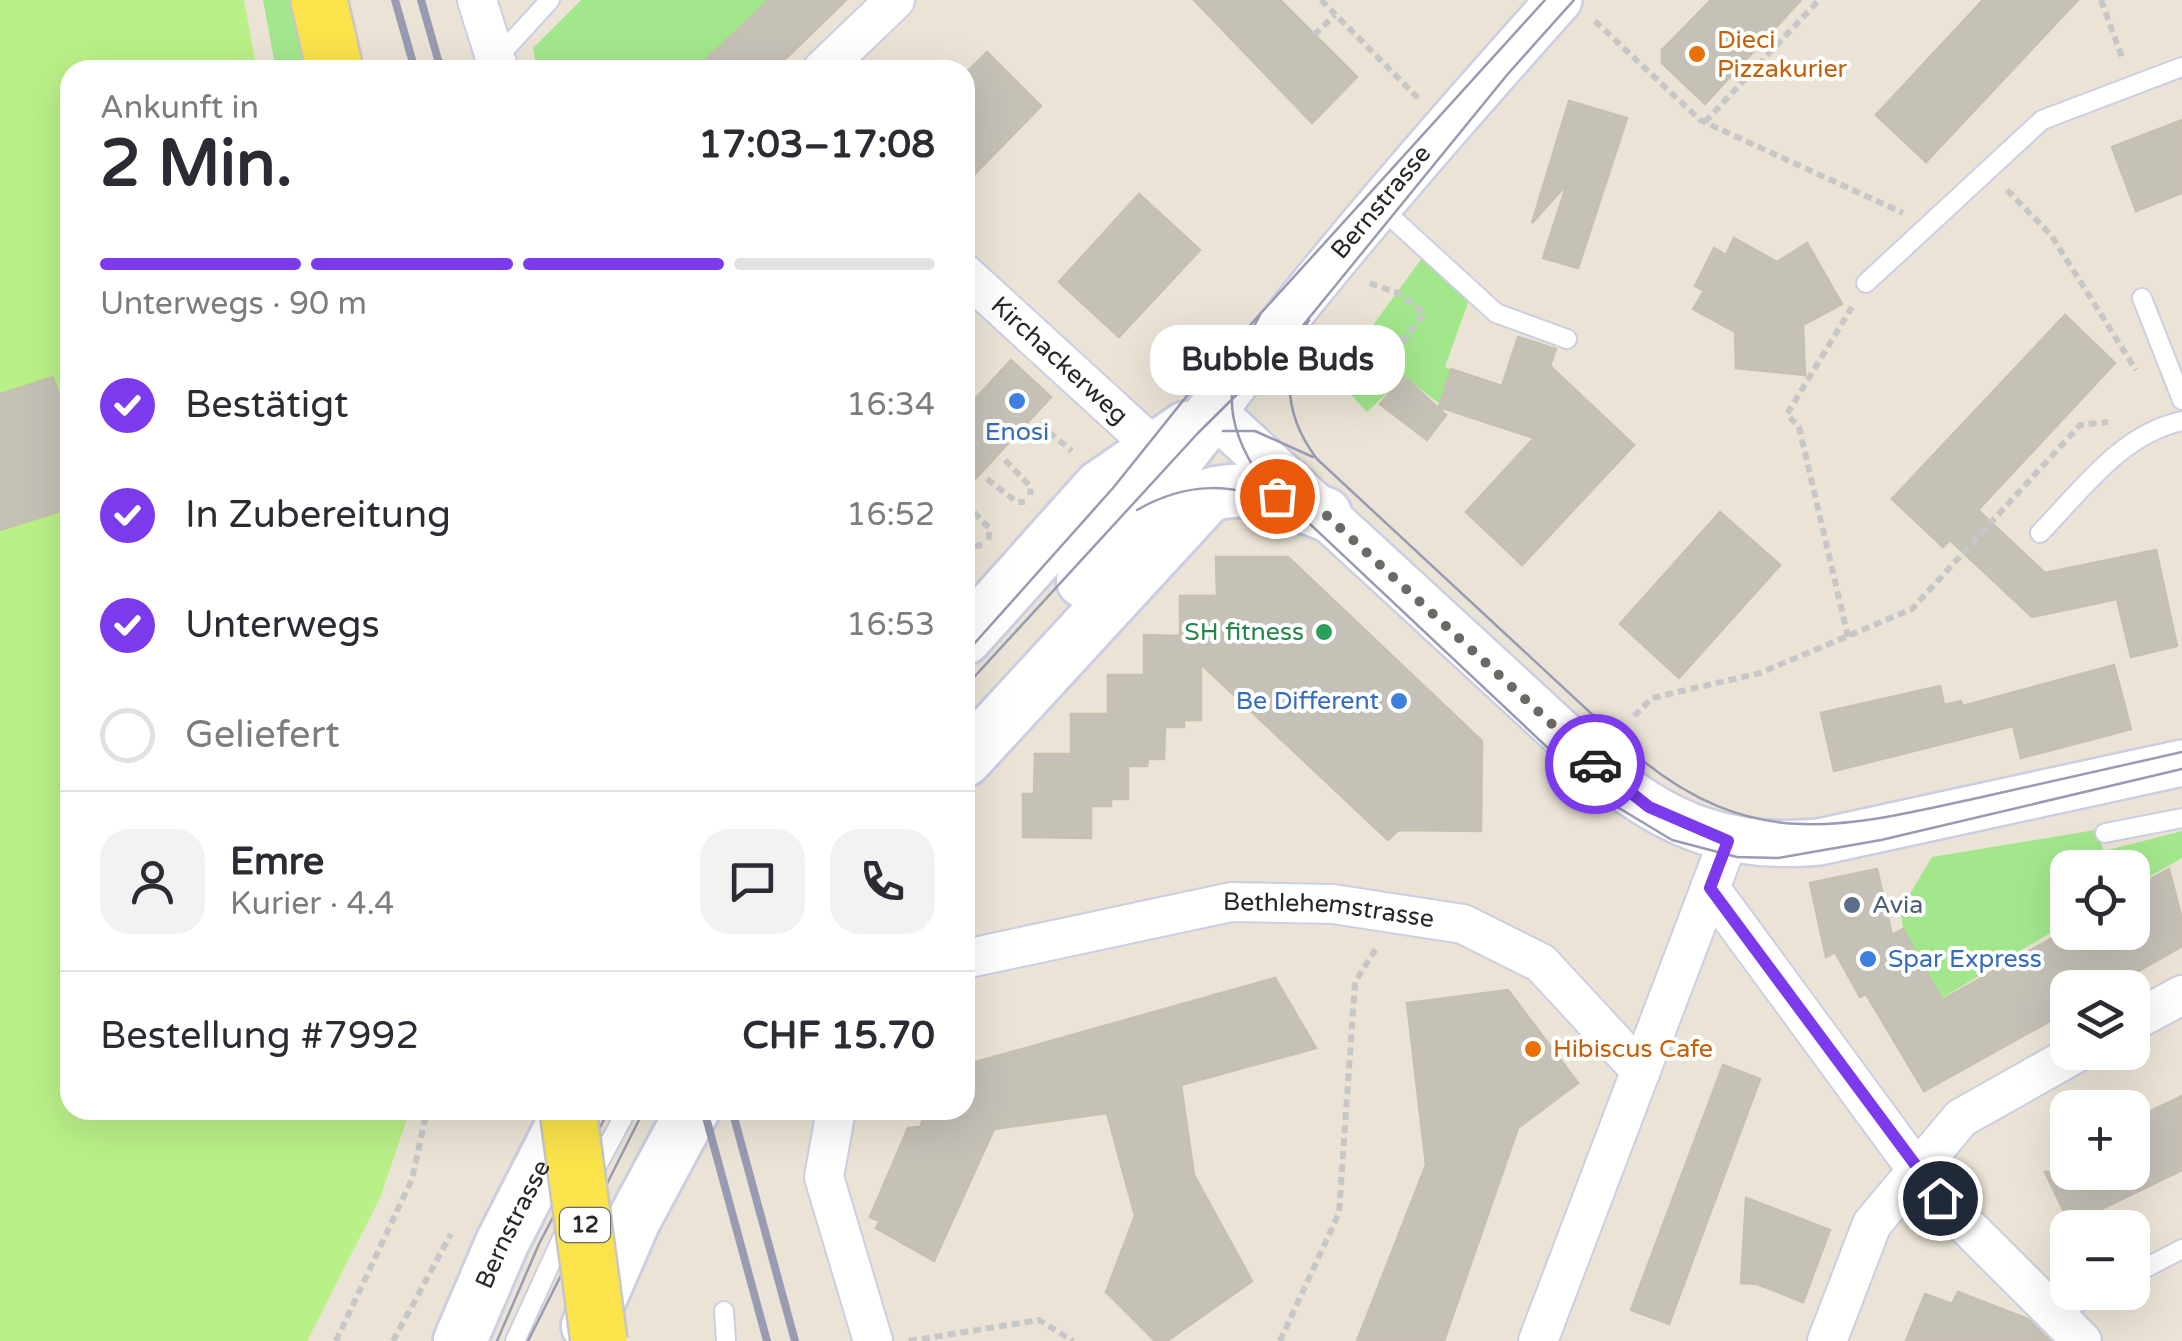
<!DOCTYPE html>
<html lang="de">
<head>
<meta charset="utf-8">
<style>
  :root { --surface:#fff; --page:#f2f2f3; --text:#2b2b33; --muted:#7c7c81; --line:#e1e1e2; --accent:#7c3aed }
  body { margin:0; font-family:"Varela Round",sans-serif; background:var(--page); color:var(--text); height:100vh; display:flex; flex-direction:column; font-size:38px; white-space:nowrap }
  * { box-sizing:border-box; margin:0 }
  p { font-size:32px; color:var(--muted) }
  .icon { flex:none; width:55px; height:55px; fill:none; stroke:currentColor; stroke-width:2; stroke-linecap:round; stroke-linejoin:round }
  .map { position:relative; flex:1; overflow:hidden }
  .sheet { position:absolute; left:60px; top:60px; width:915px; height:1060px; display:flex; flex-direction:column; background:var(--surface); border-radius:30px; box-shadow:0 10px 40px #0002 }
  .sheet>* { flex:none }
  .tools { position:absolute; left:2050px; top:850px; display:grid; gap:20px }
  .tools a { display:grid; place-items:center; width:100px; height:100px; border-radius:20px; background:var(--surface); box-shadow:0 10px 40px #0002; font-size:50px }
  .pin { position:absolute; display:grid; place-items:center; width:85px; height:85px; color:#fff; margin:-42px; border:5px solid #fff; border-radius:50%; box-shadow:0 2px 10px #0007 }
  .courier { position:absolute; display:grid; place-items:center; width:100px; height:100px; margin:-50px; border:8px solid #7c3aed; border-radius:50%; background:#fff; color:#222; box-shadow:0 2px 12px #0007 }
  .bubble { position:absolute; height:70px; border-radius:30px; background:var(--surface); box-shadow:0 10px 40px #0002; font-size:32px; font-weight:700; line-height:70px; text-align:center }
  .overview em { font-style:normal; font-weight:700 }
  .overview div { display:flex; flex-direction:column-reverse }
  .overview { display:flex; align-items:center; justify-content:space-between; height:170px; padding:0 40px }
  h1 { font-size:65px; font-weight:700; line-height:75px }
  .bar { display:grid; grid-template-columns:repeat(4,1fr); gap:15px 10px; align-content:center; height:120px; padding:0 40px }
  .bar i { height:12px; border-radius:8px; background:var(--line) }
  .bar .selected { background:var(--accent) }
  .bar p { grid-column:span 4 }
  .line { display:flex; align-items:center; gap:25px; padding:0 40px; border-top:2px solid var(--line) }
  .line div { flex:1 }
  .round { display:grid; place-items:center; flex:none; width:105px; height:105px; border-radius:30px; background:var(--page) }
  ol { padding:0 40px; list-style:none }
  li { display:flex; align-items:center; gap:30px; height:110px }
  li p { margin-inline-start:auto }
  li .icon { padding:10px; border-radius:50%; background:var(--accent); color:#fff; stroke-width:4 }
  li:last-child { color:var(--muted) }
  li i { width:55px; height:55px; border:5px solid var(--line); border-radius:50% }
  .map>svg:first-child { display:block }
  .green { fill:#a3e78d }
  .pitch { fill:#baf088 }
  .building { fill:#c6c1b7; stroke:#c6c0b0; stroke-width:2.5 }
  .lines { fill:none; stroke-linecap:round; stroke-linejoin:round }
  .service-casing { stroke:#cccee2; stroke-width:22 }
  .minor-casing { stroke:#cccee2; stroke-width:42 }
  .tertiary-casing { stroke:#cccee2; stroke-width:50 }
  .secondary-casing { stroke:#cccee2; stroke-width:58 }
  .primary-casing { stroke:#c7c7c7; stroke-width:60 }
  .path { stroke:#c7c7c7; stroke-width:6; stroke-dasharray:8 5; stroke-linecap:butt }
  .service { stroke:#fff; stroke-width:18 }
  .minor { stroke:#fff; stroke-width:38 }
  .tertiary { stroke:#fff; stroke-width:45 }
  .secondary { stroke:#fff; stroke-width:52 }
  .primary { stroke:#fbe34b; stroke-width:55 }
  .tram { stroke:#999bb3; stroke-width:2.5 }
  .rail { stroke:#999bb3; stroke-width:8 }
  .primary-bridge-casing { stroke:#c7c7c7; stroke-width:60; stroke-linecap:butt }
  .primary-bridge { stroke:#fbe34b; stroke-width:55 }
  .done { stroke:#6c6964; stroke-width:10; stroke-dasharray:0 18 }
  .route { stroke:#7c3aed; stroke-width:12 }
  .food-dot { fill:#e8710a; stroke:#fff; stroke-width:4 }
  .shop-dot { fill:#3f7fe0; stroke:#fff; stroke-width:4 }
  .leisure-dot { fill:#2e9e5b; stroke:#fff; stroke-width:4 }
  .service-dot { fill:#5c6f8a; stroke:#fff; stroke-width:4 }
  .labels { text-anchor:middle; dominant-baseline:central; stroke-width:8; stroke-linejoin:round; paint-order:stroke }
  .shield { fill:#fff; stroke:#686868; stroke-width:2.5 }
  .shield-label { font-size:22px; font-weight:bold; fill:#272727 }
  .food-label { font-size:25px; fill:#c56008; stroke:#fff; text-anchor:start }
  .street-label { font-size:25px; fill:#272727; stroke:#fff }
  .shop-label { font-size:25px; fill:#366cbe; stroke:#fff }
  .leisure-label { font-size:25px; fill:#27864d; stroke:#fff; text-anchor:end }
  .service-label { font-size:25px; fill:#4e5e75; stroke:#fff; text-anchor:start }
</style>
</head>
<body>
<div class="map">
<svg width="2182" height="1341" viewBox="0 0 2182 1341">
  <rect width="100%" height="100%" fill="#ebe4d6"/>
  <path class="green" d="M263,0H292L306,70H276Z
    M581,0H769L696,70H537L533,48Z
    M1422,258L1469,300L1445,367L1451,370L1440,404L1404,377L1367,412L1335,377Z
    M2095,830L2104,851L2182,831V858L2133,886L2132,868H2068L2067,923L1934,1003L1905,959L1916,952L1903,928L1900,910L1932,857Z"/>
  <path class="pitch" d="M0,0H244L257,70H70V1110H410L380,1198L307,1341H0Z"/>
  <path class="building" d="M769,0H846L774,70H695Z
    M1194,0H1280L1357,77L1312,123Z
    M1711,0H1801L1705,104L1662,63V50Z
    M1983,0H2078L1926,162L1876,115Z
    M987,52L1041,106L965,184V74Z
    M1569,101L1627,118L1578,268L1543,258L1567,184L1532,223Z
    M2182,120V193L2136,211L2112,147Z
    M1139,194L1200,250L1119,337L1059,282Z
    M1734,238L1777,262L1807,243L1842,304L1803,325L1805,375L1736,368L1735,332L1693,309L1704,291L1695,286L1714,248L1726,255Z
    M2065,315L2115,363L1978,510L2045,573L2156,550L2177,646L2131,657L2117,599L2032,617L1950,540L1943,547L1892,499Z
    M1518,337L1556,349L1550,366L1634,445L1522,565L1466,512L1534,438L1439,407L1451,369L1502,386Z
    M1011,360L1051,397L965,490V410Z
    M53,377L70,429V508L0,530V394Z
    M1404,377L1446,415L1427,440L1380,404Z
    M1720,512L1780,565L1679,678L1620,624Z
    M1216,557H1288L1482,741L1481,831L1398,830L1388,840L1201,664V720H1184V727H1165L1164,759H1148L1147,766H1128V799H1111V806H1091V838L1023,837V794H1034L1035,754H1071V714H1108V675H1144V635L1180,636V596H1217Z
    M2114,665L2131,729L2021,758L2013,726L1834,771L1821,713L1940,686L1944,705L1961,701L1963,706Z
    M1877,869L1892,935L1903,929L1942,1000L2063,932H2132V889L2169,869L2182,919V946L2109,988H2068V1011L1924,1091L1866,994L1860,997L1835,952L1826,957L1810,883Z
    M1275,978L1316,1048L1181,1085L1194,1175L1252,1281L1167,1341H1155L1106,1292L1135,1216L1107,1113L994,1129L934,1261L876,1228L880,1221L870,1217L908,1128L920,1127L927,1110H965V1065Z
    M1508,990L1578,1083L1518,1128L1444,1341H1357L1426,1165L1407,1003Z
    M1723,1065L1760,1079L1669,1324L1631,1310Z
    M2182,1096V1170L2070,1224L2045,1172H2132V1120Z
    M1746,1198L1830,1230L1803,1302L1757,1284L1741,1283Z
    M1958,1292L2028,1319L2050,1341H1906L1925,1294L1952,1304Z"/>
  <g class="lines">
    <g class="service-casing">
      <path id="service" d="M496,59L550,0
        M1379,206L1496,313L1567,339
        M1866,283L2042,120L2182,67
        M2142,298L2182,400
        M2040,533C2082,490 2121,434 2182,421
        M2105,833L2182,818
        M591,1177L627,1110
        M2132,1275L2182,1249
        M724,1311L726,1341
        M2055,1314L2098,1292
        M515,1341L569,1223"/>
    </g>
    <g class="minor-casing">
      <g id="minor">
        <path d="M477,0L499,70"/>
        <path d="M822,70L895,0"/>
        <path id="s1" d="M965,274L1154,447"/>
        <path d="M1710,888L1917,1170L1947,1206L2082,1341"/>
        <path id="s2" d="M965,959L1231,902L1333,904L1463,924L1541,963L1641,1071"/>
        <path d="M2132,1022L2182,995"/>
        <path d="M836,1110L824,1177L873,1341"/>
        <path d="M1538,1341L1728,841"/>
        <path d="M1827,1341L1872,1224L1961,1118L2078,1052"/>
      </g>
    </g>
    <g class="tertiary-casing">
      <path id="tertiary" d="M1559,0C1439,134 1322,269 1213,412L1604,772C1669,828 1734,850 1819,842L2182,763"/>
    </g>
    <g class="secondary-casing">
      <g id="secondary">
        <path d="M1083,581L1213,412"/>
        <path d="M965,638L1100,487L1186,428"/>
        <path d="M965,760L1209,495C1252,483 1285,499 1325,514"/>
        <path d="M588,1326L634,1220L693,1110"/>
        <path id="s3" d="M460,1341L502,1243L570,1110"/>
      </g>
    </g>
    <g class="primary-casing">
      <path id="primary" d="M319,0L335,70"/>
    </g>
    <path class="path" d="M1321,0L1419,99
      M2101,0L2123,60
      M1595,21L1700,120L1903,213
      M1314,35L1335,15
      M1705,122L1819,0
      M2007,190L2051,235L2136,370
      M1325,345L1376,377L1424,313L1398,293L1369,283
      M1039,424L1072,451
      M1005,460L1031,487L1030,495
      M987,479L1017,502H1025
      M965,503L990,529L988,542
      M965,536L976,546L986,544
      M1848,637L1799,427L1787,414L1852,307
      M1634,716L1652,698L1760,673L1912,609L2080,425L2108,422
      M336,1341L412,1179L427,1110
      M393,1341L451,1234
      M909,1341L1039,1320L1073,1341
      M1280,1341L1339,1213L1355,982L1377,947"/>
    <use href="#service" class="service"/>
    <use href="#minor" class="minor"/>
    <use href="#tertiary" class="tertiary"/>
    <use href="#secondary" class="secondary"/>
    <use href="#primary" class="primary"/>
    <path class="tram" d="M1260,315C1226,376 1219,417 1260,477L1599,796L1672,840L1737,857L1778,858L1881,840L2182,769
      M1309,320C1281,368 1283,414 1317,459L1637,756C1754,853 1846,827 1982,797C2048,782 2115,767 2182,752
      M1223,431H1255L1313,457
      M1137,510C1184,483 1236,479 1283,509
      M965,654L1113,488L1194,387L1545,0
      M965,687L1198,433L1287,345L1507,75L1574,0
      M497,1341L539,1244L609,1110
      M528,1341L644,1110"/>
    <path class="rail" d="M395,0L415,70
      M421,0L441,70
      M704,1110L767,1341
      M732,1110L795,1341"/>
    <g class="primary-bridge-casing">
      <path id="primary-bridge" d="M568,1110L599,1341"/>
    </g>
    <use href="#primary-bridge" class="primary-bridge"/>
  </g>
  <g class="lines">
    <path class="done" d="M1277,496L1325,514L1595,764"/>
    <path class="route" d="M1595,764L1649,807L1728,841L1710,888L1940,1198"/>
  </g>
  <g class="food-dot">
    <circle cx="1697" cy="54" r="10"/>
    <circle cx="1533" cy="1049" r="10"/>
  </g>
  <g class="shop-dot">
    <circle cx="1017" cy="401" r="10"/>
    <circle cx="1399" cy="701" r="10"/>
    <circle cx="1868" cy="959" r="10"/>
  </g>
  <circle class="leisure-dot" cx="1324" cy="632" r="10"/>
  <circle class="service-dot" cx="1852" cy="905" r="10"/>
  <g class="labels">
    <rect class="shield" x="560" y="1208" width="50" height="34" rx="8"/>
    <g class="shield-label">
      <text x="585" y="1225">12</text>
    </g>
    <g class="food-label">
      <text x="1717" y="40">Dieci<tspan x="1717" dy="29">Pizzakurier</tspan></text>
      <text x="1553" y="1049">Hibiscus Cafe</text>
    </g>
    <g class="street-label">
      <text transform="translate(1381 202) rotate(-50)">Bernstrasse</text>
      <text stroke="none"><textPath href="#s1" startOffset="128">Kirchackerweg</textPath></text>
      <text stroke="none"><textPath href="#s2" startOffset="370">Bethlehemstrasse</textPath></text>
      <text stroke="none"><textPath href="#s3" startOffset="128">Bernstrasse</textPath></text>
    </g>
    <g class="shop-label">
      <text x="1017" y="432">Enosi</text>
      <text x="1379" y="701" text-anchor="end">Be Different</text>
      <text x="1888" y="959" text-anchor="start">Spar Express</text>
    </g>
    <g class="leisure-label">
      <text x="1304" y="632">SH fitness</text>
    </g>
    <g class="service-label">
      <text x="1872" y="905">Avia</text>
    </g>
  </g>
</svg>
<div class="tools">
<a><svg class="icon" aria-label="locate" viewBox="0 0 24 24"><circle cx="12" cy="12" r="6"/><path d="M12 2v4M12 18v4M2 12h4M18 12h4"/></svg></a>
<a><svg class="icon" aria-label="layers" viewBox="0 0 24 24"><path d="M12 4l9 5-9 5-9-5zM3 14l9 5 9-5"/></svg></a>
<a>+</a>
<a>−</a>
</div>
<div class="pin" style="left:1277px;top:496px;background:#ea580c"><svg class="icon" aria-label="bag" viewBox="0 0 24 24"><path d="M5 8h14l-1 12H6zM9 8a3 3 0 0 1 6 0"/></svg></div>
<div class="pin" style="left:1940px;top:1198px;background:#1f2937"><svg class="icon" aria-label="home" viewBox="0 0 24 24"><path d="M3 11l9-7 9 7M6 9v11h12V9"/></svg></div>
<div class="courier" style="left:1595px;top:764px"><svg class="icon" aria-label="car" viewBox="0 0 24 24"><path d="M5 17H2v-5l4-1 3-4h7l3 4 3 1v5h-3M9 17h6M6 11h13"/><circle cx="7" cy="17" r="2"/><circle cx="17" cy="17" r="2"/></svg></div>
<div class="bubble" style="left:1150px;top:325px;width:255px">Bubble Buds</div>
<section class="sheet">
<div class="overview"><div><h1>2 Min.</h1><p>Ankunft in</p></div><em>17:03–17:08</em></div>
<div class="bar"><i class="selected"></i><i class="selected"></i><i class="selected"></i><i></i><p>Unterwegs · 90 m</p></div>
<ol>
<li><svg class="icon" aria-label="check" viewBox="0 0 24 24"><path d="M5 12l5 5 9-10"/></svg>Bestätigt<p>16:34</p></li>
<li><svg class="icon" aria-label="check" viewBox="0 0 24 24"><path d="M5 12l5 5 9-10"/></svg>In Zubereitung<p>16:52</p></li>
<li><svg class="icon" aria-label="check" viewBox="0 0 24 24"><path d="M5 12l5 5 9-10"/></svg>Unterwegs<p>16:53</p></li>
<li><i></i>Geliefert</li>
</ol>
<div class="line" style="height:180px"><a class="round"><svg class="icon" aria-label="person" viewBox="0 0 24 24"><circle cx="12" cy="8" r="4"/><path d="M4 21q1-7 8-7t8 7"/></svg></a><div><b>Emre</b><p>Kurier · 4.4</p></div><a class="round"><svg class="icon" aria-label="chat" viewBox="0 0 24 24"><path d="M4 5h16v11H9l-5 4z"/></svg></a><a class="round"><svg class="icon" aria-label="phone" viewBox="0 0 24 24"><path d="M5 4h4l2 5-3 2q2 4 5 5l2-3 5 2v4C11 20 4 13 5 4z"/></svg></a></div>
<div class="line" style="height:130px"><div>Bestellung #7992</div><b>CHF 15.70</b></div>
</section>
</div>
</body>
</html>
